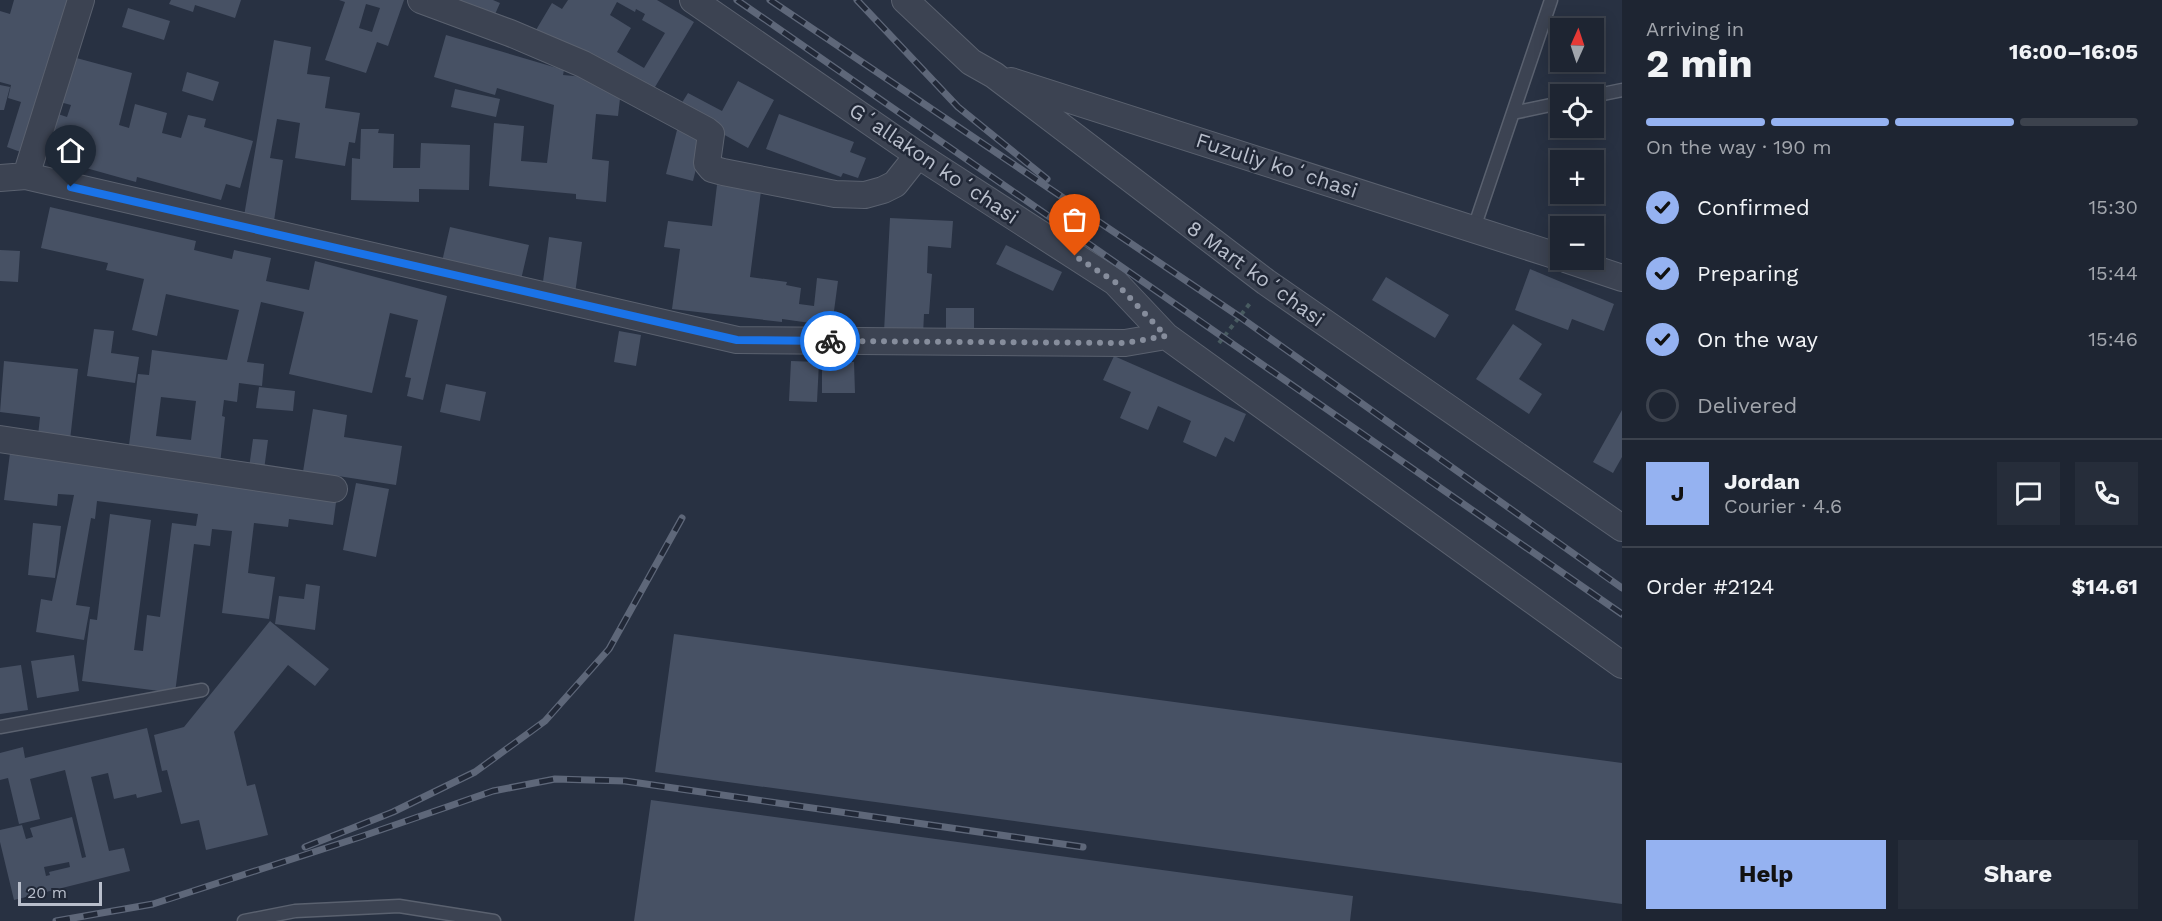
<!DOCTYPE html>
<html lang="en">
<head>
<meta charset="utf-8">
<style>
  :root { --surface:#1e2532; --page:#262d3a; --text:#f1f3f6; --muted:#a1a5ac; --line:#3c424d; --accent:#95b2f1 }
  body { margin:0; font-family:"Work Sans",sans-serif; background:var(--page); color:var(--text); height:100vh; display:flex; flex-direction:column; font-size:22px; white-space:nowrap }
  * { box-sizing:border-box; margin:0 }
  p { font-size:20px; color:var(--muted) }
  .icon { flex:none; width:33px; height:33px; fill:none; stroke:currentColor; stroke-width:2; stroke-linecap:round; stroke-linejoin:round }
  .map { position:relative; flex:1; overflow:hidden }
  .panel { display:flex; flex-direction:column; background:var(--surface); width:540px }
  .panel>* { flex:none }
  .needle { width:39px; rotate:3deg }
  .fabs { position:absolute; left:1550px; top:18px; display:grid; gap:12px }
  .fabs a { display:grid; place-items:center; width:54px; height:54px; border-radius:0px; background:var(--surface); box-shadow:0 3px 15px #0003,0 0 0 2px var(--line); font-size:30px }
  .scale { position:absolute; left:18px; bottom:15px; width:84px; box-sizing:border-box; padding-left:6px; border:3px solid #b9bfcc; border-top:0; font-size:16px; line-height:21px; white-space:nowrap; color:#b9bfcc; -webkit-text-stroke:4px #212837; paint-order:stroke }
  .pin { position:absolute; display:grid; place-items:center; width:51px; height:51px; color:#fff; margin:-62px -26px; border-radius:50% 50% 50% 0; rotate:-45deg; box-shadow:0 0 6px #0007 }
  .pin .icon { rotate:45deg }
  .courier { position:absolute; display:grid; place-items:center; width:60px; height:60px; margin:-30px; border:4px solid #1a73e8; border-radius:50%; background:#fff; color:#222; box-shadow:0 2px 8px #0007 }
  .overview em { font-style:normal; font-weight:700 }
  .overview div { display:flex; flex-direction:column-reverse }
  .overview { display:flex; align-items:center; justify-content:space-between; height:102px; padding:0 24px }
  h1 { font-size:39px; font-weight:700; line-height:45px }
  .bar { display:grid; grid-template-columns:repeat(4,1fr); gap:9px 6px; align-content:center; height:72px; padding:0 24px }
  .bar i { height:8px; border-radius:4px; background:var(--line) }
  .bar .selected { background:var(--accent) }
  .bar p { grid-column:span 4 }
  .line { display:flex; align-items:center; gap:15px; padding:0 24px; border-top:2px solid var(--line) }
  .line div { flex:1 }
  .round { display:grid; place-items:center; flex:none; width:63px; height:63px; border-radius:0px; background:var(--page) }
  ol { padding:0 24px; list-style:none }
  li { display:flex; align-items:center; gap:18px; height:66px }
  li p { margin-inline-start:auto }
  li .icon { padding:6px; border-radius:50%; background:var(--accent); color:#111; stroke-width:4 }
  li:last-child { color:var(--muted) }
  li i { width:33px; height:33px; border:3px solid var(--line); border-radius:50% }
  .action { display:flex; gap:12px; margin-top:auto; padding:12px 24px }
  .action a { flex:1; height:69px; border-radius:0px; background:var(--accent); color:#111; font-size:24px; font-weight:700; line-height:69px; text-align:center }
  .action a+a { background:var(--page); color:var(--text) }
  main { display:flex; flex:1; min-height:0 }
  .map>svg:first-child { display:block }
  .building { fill:#475164; fill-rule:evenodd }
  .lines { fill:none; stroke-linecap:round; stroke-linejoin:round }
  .service-casing { stroke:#5a616f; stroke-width:15 }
  .minor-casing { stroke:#5a616f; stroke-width:28 }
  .path { stroke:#485b60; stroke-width:4; stroke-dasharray:4.5 4.5; stroke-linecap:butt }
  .service { stroke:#3c4352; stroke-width:12 }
  .minor { stroke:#3c4352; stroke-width:26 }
  .rail-casing { stroke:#5e6779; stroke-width:7 }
  .rail { stroke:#212837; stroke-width:4.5; stroke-dasharray:14; stroke-linecap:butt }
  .done { stroke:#868d9c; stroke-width:6; stroke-dasharray:0 10.8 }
  .route { stroke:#1a73e8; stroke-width:8 }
  .labels { text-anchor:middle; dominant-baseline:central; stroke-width:5; stroke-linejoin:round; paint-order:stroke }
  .street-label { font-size:21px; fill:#b9bfcc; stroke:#212837 }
</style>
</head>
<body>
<main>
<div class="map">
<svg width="1622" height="921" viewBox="0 0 1622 921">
  <rect width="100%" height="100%" fill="#283142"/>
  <path class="building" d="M14,0H73L26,154L7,147L21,102L8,98L11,85L0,82V11L10,14Z
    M171,0H241L235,18L195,5L193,12L169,4Z
    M339,0H404L388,46L377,42L366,73L325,60L345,2ZM366,4L380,8L372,32L359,28Z
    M440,0H493L500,3L492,21Z
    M568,0H657L694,22L649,97L536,30L552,3L562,9ZM617,2L635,12L636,9L645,14L642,20L665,33L644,68L617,52L631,28L610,15Z
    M128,8L170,21L164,40L122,27Z
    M446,35L564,70L563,75L595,78L621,90L618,116L596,114L592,159L609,161L606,202L576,199V194L489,186L494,123L524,126L521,161L547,163L554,105L497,88L495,95L434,77Z
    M274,40L311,47L307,74L330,77L325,108L360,113L355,143L349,142L345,166L295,158L300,123L277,119L270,158L283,160L274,221L244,216Z
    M69,56L132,73L119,125L129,128L135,104L167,113L162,133L181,138L188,115L206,119L204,127L253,141L240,188L226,184L221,200L137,177L136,182L43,156L55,113L67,117L71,105L56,101Z
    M187,72L219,82L213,101L182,91Z
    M738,81L774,100L748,148L678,109L688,93L722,111Z
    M0,85L10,87L4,110H0Z
    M455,89L500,99L496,117L451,107Z
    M779,114L854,142L850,152L866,158L858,178L843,173L841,177L766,149Z
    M678,126L705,133L693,181L666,174Z
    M361,129H379L378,133L394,134L393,168H420L421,143L470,145L469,190L419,189V202L351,200L352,158L360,159Z
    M717,185L761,191L750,277L787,282L786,285L801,288L799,304L814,306L817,278L838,281L832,326L782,319V322L672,309L680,249L664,247L668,221L712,226Z
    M50,207L196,241L194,250L232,259L234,250L271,258L266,281L309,290L315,261L447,296L423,400L407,396L411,378L405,377L418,320L390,313L372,393L289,374L304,312L261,302L247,362L264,364L262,386L239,383L237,402L224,400L222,416L225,417L220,465L128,453L138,374L149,375L152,350L227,360L239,310L166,294L157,336L132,330L144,279L106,270L108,263L41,248ZM161,397L196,401L191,440L156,436Z
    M890,218L953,221L951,248L928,246L927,273L932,274L929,314H924L923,335L884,332Z
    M450,227L529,245L520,284L441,266Z
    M549,237L582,242L575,294L542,289Z
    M1006,245L1062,272L1053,291L996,264Z
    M0,250L20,251L18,282L0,281Z
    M1530,269L1614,304L1604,331L1572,319L1568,330L1515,310Z
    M1386,277L1449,315L1435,338L1372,300Z
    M946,308H974V332H946Z
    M1513,324L1542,344L1519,379L1542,394L1529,414L1476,379Z
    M94,329L114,331L111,353L139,357L135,383L87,376Z
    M619,331L641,335L636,366L614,362Z
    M1114,356L1246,414L1234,442L1225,437L1216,457L1183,442L1191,421L1158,406L1148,430L1120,418L1131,392L1103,380Z
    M4,361L78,369L70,440L38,436L40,417L0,412Z
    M791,361L819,362L817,402L789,401Z
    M822,362H854L855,393H822Z
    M446,384L486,392L480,421L440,412Z
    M259,387L295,391L293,411L256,408Z
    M313,409L347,415L344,437L402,446L396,485L338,476L337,483L302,478Z
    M1622,410V457L1613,473L1593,462Z
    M253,439L268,440L264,470L249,468Z
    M10,453L337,495L333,525L289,519L288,527L254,523L248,573L275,577L269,619L222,613L232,531L212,529L210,546L194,544L175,693L82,681L90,619L97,620L110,514L151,520L134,650L143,651L147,615L160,617L172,523L196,526L198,514L97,501L95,519L91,518L76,605L90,607L84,640L36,632L41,599L52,601L74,495L58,494L57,506L4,500Z
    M356,483L389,489L376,557L343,550Z
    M33,523L61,526L55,578L28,575Z
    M306,584L320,586L315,630L275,624L279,596L304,599Z
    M270,621L329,669L315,686L288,665L234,732L247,786L255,784L268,835L206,850L199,820L181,824L167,770L162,771L154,735L184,727Z
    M674,634L1622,763V904L655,772Z
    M74,655L79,691L37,698L31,661Z
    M21,665L28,710L0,714V668Z
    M147,728L162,792L137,798L136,794L114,799L108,773L91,777L109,851L124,848L130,871L14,900L0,842V830L22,825L26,839L33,837L30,828L72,817L82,858L86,857L65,770L30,779L40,819L19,824L8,778L0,780V753L23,747L25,758ZM69,862L70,867L49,872L50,875L46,876L44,867Z
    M651,800L1353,896L1350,921H634Z"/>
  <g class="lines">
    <g class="service-casing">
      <path id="service" d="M1593,96L1622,90
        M1513,113L1560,103
        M1474,228L1551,0
        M0,727L202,690
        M244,921L295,911L399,906L494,921"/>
    </g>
    <g class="minor-casing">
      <path id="minor" d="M421,0L510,33L583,64L706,130L711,134L707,163L712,169L723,172L835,194L865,195L883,190L895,184L918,155
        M693,0L918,155L1115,282L1166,336L1622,665
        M905,0L971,62L994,75L1266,282L1622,528
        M1011,81L1560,257
        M26,176L81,0
        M0,178L26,176L737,340L1125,343L1166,336
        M1568,260L1622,278
        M0,439L334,489"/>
    </g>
    <path class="path" d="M1219,343L1251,302"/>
    <use href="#service" class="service"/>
    <use href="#minor" class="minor"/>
    <g class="rail-casing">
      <path id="rail" d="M737,0L1622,614
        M770,0L1240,317L1622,588
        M857,0L958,107L1047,179
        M305,847L393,812L475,772L545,721L609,649L682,518
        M56,921L153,904L360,837L493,791L555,779L625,781L1083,847"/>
    </g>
    <use href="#rail" class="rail"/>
  </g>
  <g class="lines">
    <path class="done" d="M830,341L1125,343L1166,336L1115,282L1075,256"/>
    <path class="route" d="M71,187L737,340L830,341"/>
  </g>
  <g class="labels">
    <g class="street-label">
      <text transform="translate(934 163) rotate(34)">Gʻallakon koʻchasi</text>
      <text transform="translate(1277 165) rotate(18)">Fuzuliy koʻchasi</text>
      <text transform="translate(1256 273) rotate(36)">8 Mart koʻchasi</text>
    </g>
  </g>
</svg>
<div class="fabs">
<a><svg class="needle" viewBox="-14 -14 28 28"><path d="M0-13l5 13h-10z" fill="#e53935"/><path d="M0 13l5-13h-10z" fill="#a1a5ac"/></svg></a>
<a><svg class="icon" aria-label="locate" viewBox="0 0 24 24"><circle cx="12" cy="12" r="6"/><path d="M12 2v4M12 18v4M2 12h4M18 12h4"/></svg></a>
<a>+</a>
<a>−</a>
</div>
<div class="scale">20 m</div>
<div class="pin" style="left:1075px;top:256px;background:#ea580c"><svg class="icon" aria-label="bag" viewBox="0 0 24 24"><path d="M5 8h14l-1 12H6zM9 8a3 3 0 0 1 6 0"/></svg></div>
<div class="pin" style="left:71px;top:187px;background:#1f2937"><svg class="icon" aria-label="home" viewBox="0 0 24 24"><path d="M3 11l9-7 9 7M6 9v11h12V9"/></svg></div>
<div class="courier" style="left:830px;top:341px"><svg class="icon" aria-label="bike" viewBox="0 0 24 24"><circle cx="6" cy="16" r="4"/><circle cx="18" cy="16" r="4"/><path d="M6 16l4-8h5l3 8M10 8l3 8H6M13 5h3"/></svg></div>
</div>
<section class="panel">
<div class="overview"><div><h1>2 min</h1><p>Arriving in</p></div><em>16:00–16:05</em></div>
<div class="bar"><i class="selected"></i><i class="selected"></i><i class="selected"></i><i></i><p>On the way · 190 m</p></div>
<ol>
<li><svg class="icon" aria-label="check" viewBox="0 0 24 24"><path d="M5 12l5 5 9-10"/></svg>Confirmed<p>15:30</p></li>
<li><svg class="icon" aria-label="check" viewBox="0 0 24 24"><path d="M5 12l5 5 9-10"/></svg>Preparing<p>15:44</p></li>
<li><svg class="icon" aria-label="check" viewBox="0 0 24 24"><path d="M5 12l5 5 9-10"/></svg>On the way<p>15:46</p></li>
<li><i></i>Delivered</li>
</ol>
<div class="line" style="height:108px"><b class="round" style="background:var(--accent);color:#111">J</b><div><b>Jordan</b><p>Courier · 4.6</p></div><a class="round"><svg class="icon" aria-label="chat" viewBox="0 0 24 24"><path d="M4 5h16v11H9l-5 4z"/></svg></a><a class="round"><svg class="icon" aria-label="phone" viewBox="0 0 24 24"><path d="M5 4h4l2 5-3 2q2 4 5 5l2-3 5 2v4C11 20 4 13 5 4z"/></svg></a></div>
<div class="line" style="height:78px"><div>Order #2124</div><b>$14.61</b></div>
<div class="action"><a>Help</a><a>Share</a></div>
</section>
</main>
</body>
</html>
